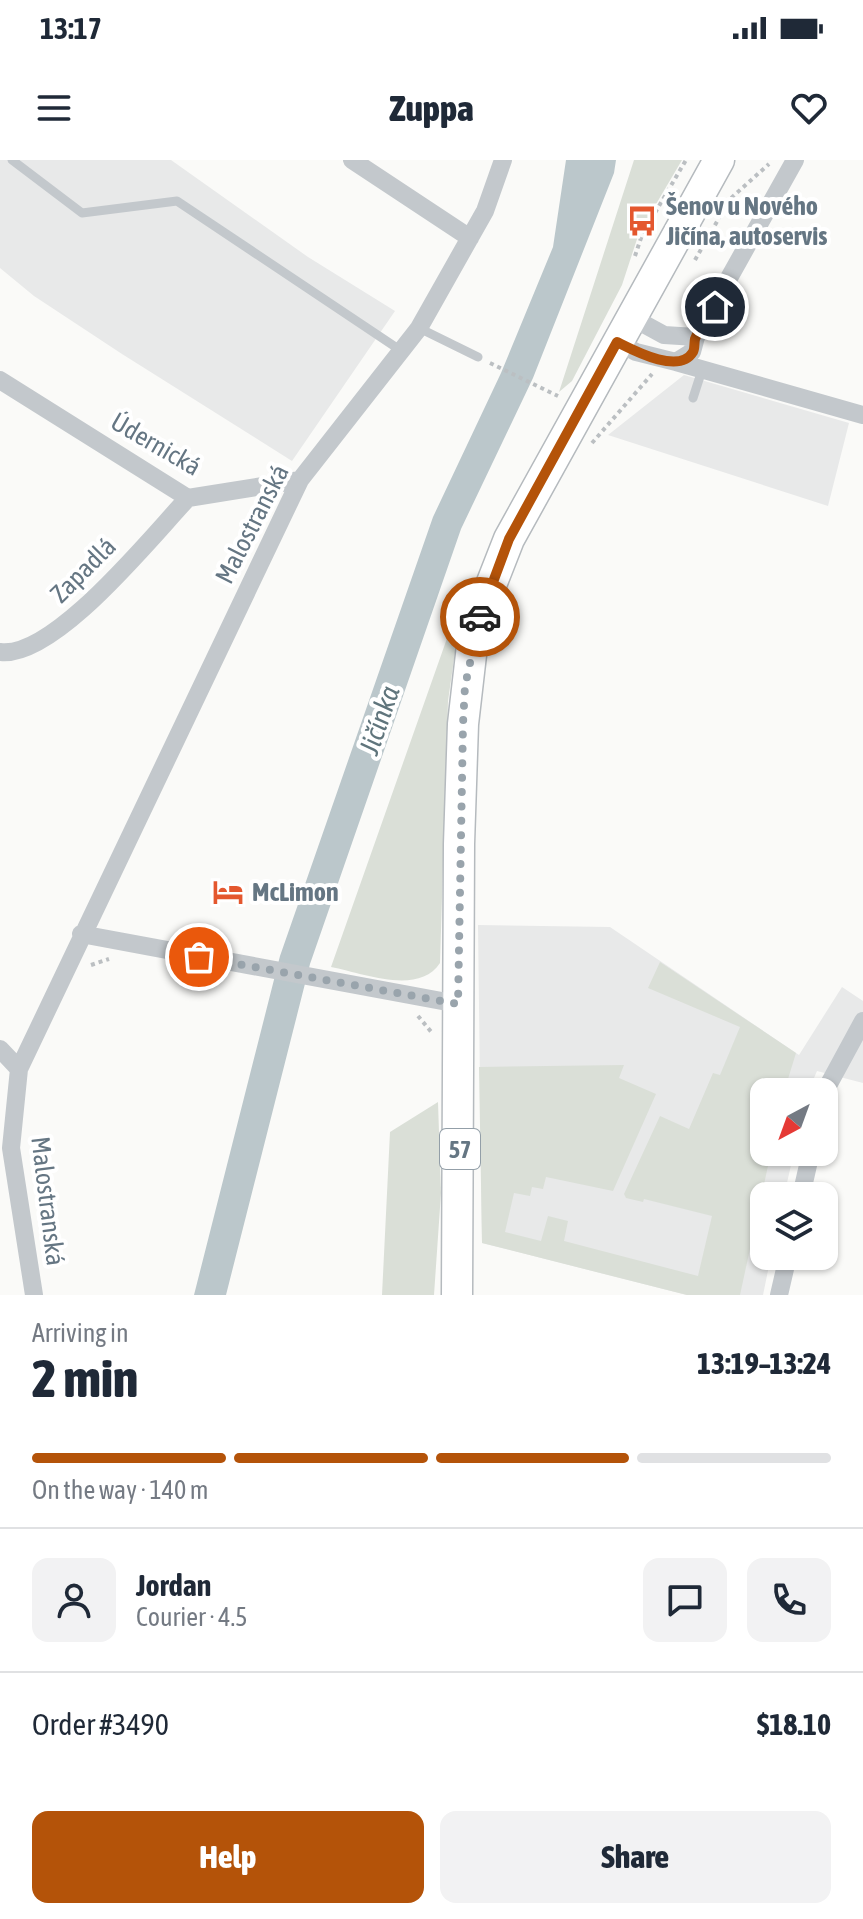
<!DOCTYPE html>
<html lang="en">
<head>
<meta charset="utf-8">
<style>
  :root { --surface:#fff; --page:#f2f2f3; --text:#1f2937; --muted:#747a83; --line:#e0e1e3; --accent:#b45309 }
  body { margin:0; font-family:"Asap Condensed",sans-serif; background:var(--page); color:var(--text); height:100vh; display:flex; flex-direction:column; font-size:30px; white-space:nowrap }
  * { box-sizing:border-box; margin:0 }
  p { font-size:26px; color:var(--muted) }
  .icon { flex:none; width:44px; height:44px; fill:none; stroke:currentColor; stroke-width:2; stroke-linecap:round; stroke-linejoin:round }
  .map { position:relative; height:1135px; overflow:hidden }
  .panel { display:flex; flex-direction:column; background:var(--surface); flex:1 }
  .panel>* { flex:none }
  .needle { width:52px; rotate:221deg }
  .controls { position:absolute; left:750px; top:918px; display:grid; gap:16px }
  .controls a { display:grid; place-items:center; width:88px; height:88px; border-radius:16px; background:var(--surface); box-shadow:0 2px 6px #0004; font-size:40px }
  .pin { position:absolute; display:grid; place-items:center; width:68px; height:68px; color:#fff; margin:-34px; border:4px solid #fff; border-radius:50%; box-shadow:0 2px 8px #0007 }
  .courier { position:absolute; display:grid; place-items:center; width:80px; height:80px; margin:-40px; border:6px solid #b45309; border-radius:50%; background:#fff; color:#222; box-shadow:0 2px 10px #0007 }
  .head em { font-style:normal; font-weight:800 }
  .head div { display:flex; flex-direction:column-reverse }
  .head { display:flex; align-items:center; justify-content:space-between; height:136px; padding:0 32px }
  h1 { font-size:52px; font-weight:800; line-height:60px }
  .bar { display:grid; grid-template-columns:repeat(4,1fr); gap:12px 8px; align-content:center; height:96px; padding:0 32px }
  .bar i { height:10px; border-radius:6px; background:var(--line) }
  .bar .selected { background:var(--accent) }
  .bar p { grid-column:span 4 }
  .line { display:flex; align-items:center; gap:20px; padding:0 32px; border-top:2px solid var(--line) }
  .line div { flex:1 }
  .round { display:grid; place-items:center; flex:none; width:84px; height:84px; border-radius:16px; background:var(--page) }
  .cta { display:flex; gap:16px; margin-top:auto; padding:16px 32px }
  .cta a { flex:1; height:92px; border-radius:16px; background:var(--accent); color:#fff; font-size:32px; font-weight:800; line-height:92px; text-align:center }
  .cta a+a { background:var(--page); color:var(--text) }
  .status { display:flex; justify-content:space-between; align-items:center; height:56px; padding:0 40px; background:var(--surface); direction:ltr }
  .status svg { height:22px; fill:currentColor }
  header { display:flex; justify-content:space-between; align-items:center; height:104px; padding:0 32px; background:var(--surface); font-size:36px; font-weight:800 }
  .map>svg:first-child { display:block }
  .built { fill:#e8e9e9 }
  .green { fill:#dadfd7 }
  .water { fill:#bbc7cb }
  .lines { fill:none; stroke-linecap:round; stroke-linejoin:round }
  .primary-casing { stroke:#b5babe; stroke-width:33 }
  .path { stroke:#bbbfc2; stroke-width:4; stroke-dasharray:4 4; stroke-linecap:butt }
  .lane { stroke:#c3c8cc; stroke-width:9 }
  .street { stroke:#c3c8cc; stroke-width:18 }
  .primary { stroke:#fff; stroke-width:30 }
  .done { stroke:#99a4ac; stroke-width:8; stroke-dasharray:0 14.4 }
  .route { stroke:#b45309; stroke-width:10 }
  .labels { text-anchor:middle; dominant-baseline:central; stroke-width:8; stroke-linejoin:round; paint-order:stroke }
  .shield { fill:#fff; stroke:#939fa8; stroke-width:2 }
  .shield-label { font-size:24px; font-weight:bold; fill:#657683 }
  .poi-label { font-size:26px; font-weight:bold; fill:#657683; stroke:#fff; text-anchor:start }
  .street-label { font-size:26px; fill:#657683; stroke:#fff }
  .water-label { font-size:28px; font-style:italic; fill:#60757c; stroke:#fff }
</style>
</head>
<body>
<div class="status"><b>13:17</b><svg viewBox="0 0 49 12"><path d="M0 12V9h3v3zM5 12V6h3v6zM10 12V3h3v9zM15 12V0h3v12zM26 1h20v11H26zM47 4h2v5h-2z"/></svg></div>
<header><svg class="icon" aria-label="menu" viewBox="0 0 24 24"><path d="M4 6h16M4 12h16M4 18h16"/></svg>Zuppa<svg class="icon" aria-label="heart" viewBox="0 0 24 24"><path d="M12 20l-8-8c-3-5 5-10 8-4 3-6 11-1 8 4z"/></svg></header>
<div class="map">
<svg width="863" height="1135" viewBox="0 0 863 1135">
  <rect width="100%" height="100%" fill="#fafaf8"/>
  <path class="built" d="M0,0H171L308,97L395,151L292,301L122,194L34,136L0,108Z
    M684,215L849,263L828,346L608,275Z
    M478,765L610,767L799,895L842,827L863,841V923L817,911L808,932H764V992H794L784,1036H764V1096H771L763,1135H687L482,1083Z"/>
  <path class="green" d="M634,0H682L639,73L622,125L572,221L559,232Z
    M451,467L458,471L448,541L440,803C419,836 362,813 331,807Z
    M660,802L796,893L784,932H764V992H771L740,1135H687L482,1083L479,907L624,905L619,918L656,934L613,1031L546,1017L543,1029L532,1027L530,1036L514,1033L505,1072L541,1081L548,1056L568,1061L564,1081L698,1116L712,1056L644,1039L643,1042L626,1038L624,1034L660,956L689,969L713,913L720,915L740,867L648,828Z
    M438,942L441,1033L434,1135H382L390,972Z"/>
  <path class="water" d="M566,0H616L614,13L533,218L461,369L310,804L226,1135H194L280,796L433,357L501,213L553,87Z"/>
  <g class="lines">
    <g class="primary-casing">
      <path id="primary" d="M457,1135L459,684L463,564L472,486L482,448L509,379L719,0"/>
    </g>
    <path class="path" d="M635,96L642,75L686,0
      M695,100L730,39L769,4
      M490,203L558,236
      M592,283L652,214
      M91,805L109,799
      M418,856L433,874"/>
    <path class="lane" d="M12,0L82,53L177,41L403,192
      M419,168L478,197
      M693,238L703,207"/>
    <path class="street" d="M352,0L470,78
      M631,157L664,175L696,177
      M617,182L636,192L676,202L692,192L696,177L795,0
      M676,202L863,255
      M0,220L188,338L300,320
      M0,492C54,499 151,377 188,338
      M81,774L458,844
      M0,889L19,909
      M824,933L863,861
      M801,1036L811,992
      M34,1135L11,988L19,909L300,320L419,168L485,51L503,0
      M779,1135L788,1096"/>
    <use href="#primary" class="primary"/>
  </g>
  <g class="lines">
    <path class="done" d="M199,797L458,844L463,564L465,526L480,457"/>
    <path class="route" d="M480,457L509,379L617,182C633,190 679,215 693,192C695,188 694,183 695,179C699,168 709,157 715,147"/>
  </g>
  <defs>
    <g id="bus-bare" transform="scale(2.4)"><path d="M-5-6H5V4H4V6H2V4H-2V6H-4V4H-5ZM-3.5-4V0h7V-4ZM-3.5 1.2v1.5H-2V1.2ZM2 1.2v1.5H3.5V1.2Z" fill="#e4572e" stroke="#fff" stroke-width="2.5" paint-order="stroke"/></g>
    <g id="hotel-bare" transform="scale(2.4)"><path d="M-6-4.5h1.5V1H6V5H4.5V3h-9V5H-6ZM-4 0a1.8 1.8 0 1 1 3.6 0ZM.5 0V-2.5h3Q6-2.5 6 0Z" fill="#e4572e" stroke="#fff" stroke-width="2.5" paint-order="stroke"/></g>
  </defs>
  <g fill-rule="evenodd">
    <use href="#bus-bare" x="642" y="61"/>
    <use href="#hotel-bare" x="228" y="732"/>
  </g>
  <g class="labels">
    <rect class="shield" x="440" y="969" width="40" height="40" rx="6"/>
    <g class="shield-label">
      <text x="460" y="989">57</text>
    </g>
    <g class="poi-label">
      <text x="666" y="46">Šenov u Nového<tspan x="666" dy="30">Jičína, autoservis</tspan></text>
      <text x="252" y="732">McLimon</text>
    </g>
    <g class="street-label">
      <text transform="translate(156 284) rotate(30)">Údernická</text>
      <text transform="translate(252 364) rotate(-63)">Malostranská</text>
      <text transform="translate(83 410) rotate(-45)">Zapadlá</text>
      <text transform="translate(48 1041) rotate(83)">Malostranská</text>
    </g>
    <g class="water-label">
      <text transform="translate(379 560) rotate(-71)">Jičínka</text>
    </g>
  </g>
</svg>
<div class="controls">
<a><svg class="needle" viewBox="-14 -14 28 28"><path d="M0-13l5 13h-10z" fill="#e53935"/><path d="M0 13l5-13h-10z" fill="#747a83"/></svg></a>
<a><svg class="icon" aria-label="layers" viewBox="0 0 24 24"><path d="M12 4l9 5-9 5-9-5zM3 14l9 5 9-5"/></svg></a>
</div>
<div class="pin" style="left:199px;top:797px;background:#ea580c"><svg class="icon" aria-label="bag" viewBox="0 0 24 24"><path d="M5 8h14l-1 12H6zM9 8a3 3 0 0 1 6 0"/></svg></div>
<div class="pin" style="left:715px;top:147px;background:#1f2937"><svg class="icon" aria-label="home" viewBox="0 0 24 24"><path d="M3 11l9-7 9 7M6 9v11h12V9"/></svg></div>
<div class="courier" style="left:480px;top:457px"><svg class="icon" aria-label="car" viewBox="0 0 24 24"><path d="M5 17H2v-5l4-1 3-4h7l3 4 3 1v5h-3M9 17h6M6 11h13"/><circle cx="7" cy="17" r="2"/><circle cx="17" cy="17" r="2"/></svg></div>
</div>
<section class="panel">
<div class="head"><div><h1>2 min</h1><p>Arriving in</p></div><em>13:19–13:24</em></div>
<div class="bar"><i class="selected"></i><i class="selected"></i><i class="selected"></i><i></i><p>On the way · 140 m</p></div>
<div class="line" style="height:144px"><a class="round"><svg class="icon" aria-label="person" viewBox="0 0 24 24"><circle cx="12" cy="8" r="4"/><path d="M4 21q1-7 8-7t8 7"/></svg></a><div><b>Jordan</b><p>Courier · 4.5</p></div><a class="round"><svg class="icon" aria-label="chat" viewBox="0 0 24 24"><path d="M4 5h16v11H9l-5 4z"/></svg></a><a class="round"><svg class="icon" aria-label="phone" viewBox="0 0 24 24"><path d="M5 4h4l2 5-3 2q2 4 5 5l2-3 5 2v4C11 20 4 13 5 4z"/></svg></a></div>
<div class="line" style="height:104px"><div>Order #3490</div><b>$18.10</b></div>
<div class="cta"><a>Help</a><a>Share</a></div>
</section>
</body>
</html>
